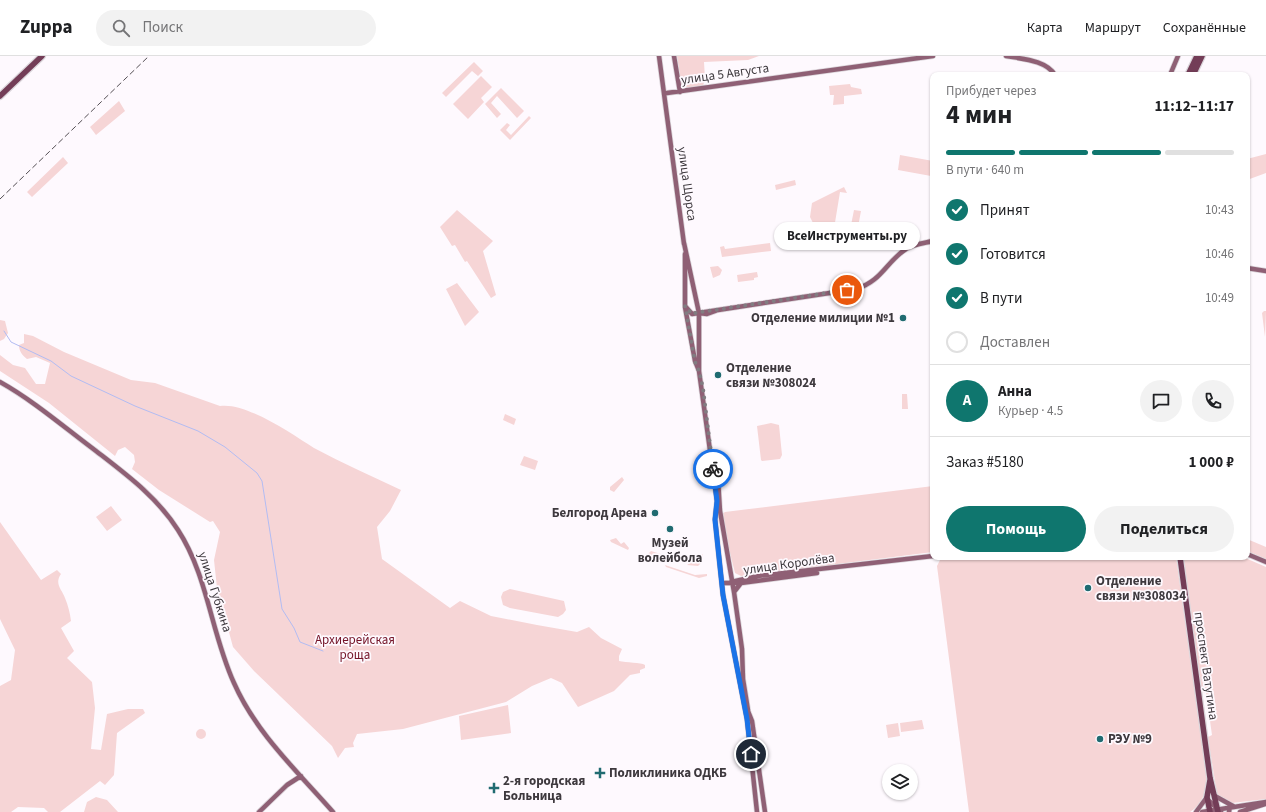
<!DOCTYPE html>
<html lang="ru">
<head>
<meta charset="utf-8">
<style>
  :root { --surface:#fff; --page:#f2f2f2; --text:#202124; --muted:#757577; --line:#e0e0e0; --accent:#0f766e }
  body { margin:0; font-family:"Source Sans 3",sans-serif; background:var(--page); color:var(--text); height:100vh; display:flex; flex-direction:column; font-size:15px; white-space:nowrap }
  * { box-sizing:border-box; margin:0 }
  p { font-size:13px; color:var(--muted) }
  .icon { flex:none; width:22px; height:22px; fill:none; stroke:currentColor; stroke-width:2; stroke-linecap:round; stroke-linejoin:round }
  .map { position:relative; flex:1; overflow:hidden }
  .side { position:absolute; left:930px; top:16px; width:320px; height:488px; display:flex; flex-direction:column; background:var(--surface); border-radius:8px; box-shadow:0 1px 3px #0004 }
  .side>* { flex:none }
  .controls { position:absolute; left:882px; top:708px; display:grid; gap:8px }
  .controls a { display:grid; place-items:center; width:36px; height:36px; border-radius:50%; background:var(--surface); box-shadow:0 1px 3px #0004; font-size:20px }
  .pin { position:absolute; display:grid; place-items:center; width:34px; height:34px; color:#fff; margin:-17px; border:2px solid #fff; border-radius:50%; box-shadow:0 1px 4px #0007 }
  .courier { position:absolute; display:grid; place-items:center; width:40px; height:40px; margin:-20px; border:3px solid #1a73e8; border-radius:50%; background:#fff; color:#222; box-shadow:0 1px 5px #0007 }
  .bubble { position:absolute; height:28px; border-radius:14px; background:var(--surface); box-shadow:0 1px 3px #0004; font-size:13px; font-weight:700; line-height:28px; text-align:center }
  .head em { font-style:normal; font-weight:700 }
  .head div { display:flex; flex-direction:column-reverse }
  .head { display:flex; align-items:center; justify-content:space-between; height:68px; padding:0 16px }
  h1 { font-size:26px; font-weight:700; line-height:30px }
  .bar { display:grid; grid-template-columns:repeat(4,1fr); gap:6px 4px; align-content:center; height:48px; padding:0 16px }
  .bar i { height:5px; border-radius:3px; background:var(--line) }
  .bar .on { background:var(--accent) }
  .bar p { grid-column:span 4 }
  .line { display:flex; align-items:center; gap:10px; padding:0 16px; border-top:1px solid var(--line) }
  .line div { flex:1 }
  .round { display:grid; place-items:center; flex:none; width:42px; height:42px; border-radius:21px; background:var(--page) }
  ol { padding:0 16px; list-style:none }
  li { display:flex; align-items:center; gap:12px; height:44px }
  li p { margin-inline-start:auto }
  li .icon { padding:4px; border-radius:50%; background:var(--accent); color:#fff; stroke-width:4 }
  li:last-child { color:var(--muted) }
  li i { width:22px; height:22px; border:2px solid var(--line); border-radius:50% }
  .action { display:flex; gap:8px; margin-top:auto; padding:8px 16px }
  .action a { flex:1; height:46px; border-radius:24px; background:var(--accent); color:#fff; font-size:16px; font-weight:700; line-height:46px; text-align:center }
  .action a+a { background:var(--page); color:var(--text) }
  header { display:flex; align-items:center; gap:24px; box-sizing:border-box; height:56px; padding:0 20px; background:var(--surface); border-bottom:1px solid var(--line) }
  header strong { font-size:19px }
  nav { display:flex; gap:22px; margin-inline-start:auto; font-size:14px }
  .search { width:280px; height:36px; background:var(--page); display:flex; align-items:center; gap:10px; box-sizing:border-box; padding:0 14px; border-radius:22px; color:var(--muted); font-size:15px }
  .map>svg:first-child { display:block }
  .green { fill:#f6d5d6 }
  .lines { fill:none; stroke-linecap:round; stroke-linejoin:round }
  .stream { stroke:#b2bcf3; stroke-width:1 }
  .secondary-casing { stroke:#dbd6db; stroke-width:6 }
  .primary-casing { stroke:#dbd6db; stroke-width:8 }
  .secondary { stroke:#8f6075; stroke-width:4.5 }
  .primary { stroke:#733d57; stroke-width:5.5 }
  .rail { stroke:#544f54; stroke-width:1; stroke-dasharray:6 3; stroke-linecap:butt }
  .done { stroke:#817c81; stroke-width:4; stroke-dasharray:0 7.2 }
  .route { stroke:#1a73e8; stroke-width:5 }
  .poi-dot { fill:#206b71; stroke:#fef9fe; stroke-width:1.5 }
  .labels { text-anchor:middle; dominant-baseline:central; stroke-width:3.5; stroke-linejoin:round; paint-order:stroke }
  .street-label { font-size:13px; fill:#3e393e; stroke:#fef9fe }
  .poi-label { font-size:13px; font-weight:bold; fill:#3e393e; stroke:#fef9fe; text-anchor:start }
  .park-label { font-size:13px; fill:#741428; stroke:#fef9fe }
</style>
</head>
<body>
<header>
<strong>Zuppa</strong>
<div class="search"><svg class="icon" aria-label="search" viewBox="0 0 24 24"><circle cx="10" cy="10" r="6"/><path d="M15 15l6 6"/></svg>Поиск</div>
<nav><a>Карта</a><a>Маршрут</a><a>Сохранённые</a></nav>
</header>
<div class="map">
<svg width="1266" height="756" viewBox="0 0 1266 756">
  <rect width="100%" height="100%" fill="#fef9fe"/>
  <path class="green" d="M677,0H759L748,4L704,6L705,23L703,30L682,33Z
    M474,6L483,15L478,20L472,15L446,41L442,37Z
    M481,20L492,31L481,42L484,46L468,63L453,48Z
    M850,28L851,31L861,33L862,38L844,40V48L833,49L834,39H830L829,30Z
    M501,32L524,55L517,62L497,40L491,47L501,58L497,62L485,48Z
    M119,45L125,55L96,79L90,71Z
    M529,60L531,62L510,84L500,74L507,67L510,69L506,74L511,79Z
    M1266,98V117L1247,124V103Z
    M900,99L933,105L931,120L898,114Z
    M63,101L68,107L32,141L27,136Z
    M795,124L796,129L776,134L775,129Z
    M844,131L847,137L840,136L831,191L826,189L827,168L814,169L810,161L812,147Z
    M457,154L493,185L483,195L496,239L491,242L467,205L465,206L455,189L452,190L440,171Z
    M854,154L861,155L858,171L851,169Z
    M851,170L858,172L856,186L849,184Z
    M770,187L771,195L722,201L720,191L724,190L725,193Z
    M718,210L722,214L720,219L713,222L710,211Z
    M757,216L758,221L754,222V224L738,226L737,219Z
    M457,227L479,256L465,270L446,233Z
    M1264,255H1266L1265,281L1262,257Z
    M0,264L5,265L8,277L4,283L0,285Z
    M24,278L33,280L64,296L131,324L155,327L220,350C246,346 292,378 314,392C342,407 372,420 401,434L390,455L377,471L382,503L450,552L460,545L491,560L537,569L577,576L589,571L601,582L622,593L619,600V605C626,607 641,606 645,609V612L640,614V617L630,619L614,635L578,651L562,627L551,622L532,630L506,646L403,673L357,678L353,687L354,691L345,692L338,702L332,690L254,615L233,591L217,532L214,504L220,476L213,465L210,466L159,434L132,413L135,406L134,399L125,391L118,394L115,400L49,347L0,315V299L13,309L25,312L36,328H45L50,307L36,301L27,303C22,299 19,295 19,289L24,287Z
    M902,338H907L908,353H902Z
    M505,358L516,363L514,369L503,364Z
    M771,367L779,369L782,399L780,403L762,405L761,404L757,370Z
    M524,400L538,405L535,414L520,409Z
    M622,421L624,424L614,436L610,434V431Z
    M933,430V496L741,520L735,517L725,477L722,458L725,456Z
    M111,450L122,464L107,475L96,461Z
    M0,466L41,524L57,514L61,518C54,528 62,533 65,542C68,549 70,557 71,565L61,572L74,595L67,602L92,626L95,652L91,693L101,694L107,658L128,653H143L145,657L117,677L114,719L105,729L100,725L60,756H48L44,752L18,751L11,756H0V630L11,624L15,594L0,563Z
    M616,482L621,488L624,486L629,492L628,494L611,486L610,484Z
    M1247,483L1266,491V503L1247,495Z
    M651,495L664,499L663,504H657L646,500Z
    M703,498L702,506L698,510L687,509Z
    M955,501H1176L1207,723C1207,735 1201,750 1190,756H969L937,510L940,504Z
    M1183,501H1243L1266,511V743L1232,747L1217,738L1208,681L1212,679L1206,637L1202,636Z
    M665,509L695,519L707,518V520L699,522L666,511Z
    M510,533L564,545L566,554L563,558L558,561L510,552L503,549L501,541L503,536Z
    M508,649L511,677L461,684L459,660Z
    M922,664L924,673L901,676L900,667Z
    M898,667L900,680L888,682L886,669Z
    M196 678a5 5 0 1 1 10 0a5 5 0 1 1-10 0Z
    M96,741L107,744L118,756H84L87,746Z"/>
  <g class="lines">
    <path class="stream" d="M4,275L11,286L51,305L71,320L135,350L198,375L225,391L257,417L262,425L282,553L294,572L300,586L323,595"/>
    <g class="secondary-casing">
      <path id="secondary" d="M659,0L684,188
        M674,0L680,36
        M1006,0C1022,3 1046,4 1055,19
        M1170,19L1178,0
        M667,37L933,0
        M684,187L699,257V315L717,445L715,463L723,539L747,663L757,756
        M685,198V250L692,258L856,233C882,225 886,206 906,193C913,188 925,187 933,185
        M1247,212L1266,215
        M685,251L695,305L699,315
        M699,257L707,258L718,254
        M0,326C34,345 65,372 96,395C127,419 157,441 178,474C208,520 211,577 234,627C256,677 297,715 333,756
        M715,414L718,423L720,455L734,536
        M1247,498L1266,506
        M731,526L758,520L933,500
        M722,527H741L817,517
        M741,527L734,536L742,593L743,623L748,654
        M748,655L752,665L765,756
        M1215,740L1233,750
        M1208,744L1221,756
        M259,756L287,729L301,720
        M1196,756L1207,741
        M1202,756L1266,746
        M1229,756L1230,751
        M1240,756L1265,748"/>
    </g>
    <g class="primary-casing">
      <path id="primary" d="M1188,19L1197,0
        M1193,19L1202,0
        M0,40L42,0
        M1180,501L1210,722L1218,756
        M1210,724L1207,741L1210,756"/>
    </g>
    <use href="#secondary" class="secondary"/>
    <use href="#primary" class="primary"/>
    <path class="rail" d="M0,143L149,0"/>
  </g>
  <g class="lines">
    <path class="done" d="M713,413L703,332L699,315L695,306L685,250L692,258L695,257L847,234"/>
    <path class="route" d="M713,413L717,445L715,464L723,539L747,663L751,698"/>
  </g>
  <g class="poi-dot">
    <circle cx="903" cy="262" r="4"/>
    <circle cx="718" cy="319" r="4"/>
    <circle cx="655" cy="457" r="4"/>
    <circle cx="670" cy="473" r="4"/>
    <circle cx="1088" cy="532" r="4"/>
    <circle cx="1100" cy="683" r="4"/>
    <path d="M598 711h4v4h4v4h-4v4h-4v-4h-4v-4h4z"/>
    <path d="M492 726h4v4h4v4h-4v4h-4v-4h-4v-4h4z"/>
  </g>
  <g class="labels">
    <g class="street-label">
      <text transform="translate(725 18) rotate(-8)">улица 5 Августа</text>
      <text transform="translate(687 128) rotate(82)">улица Щорса</text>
      <text transform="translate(789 508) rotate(-8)">улица Королёва</text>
      <text transform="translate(215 536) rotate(72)">улица Губкина</text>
      <text transform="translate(1206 610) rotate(82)">проспект Ватутина</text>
    </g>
    <g class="poi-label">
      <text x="895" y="262" text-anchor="end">Отделение милиции №1</text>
      <text x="726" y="312">Отделение<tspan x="726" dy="15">связи №308024</tspan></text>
      <text x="647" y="457" text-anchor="end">Белгород Арена</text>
      <text x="670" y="487" text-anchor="middle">Музей<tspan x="670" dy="15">волейбола</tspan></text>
      <text x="1096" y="525">Отделение<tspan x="1096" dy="15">связи №308034</tspan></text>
      <text x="1108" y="683">РЭУ №9</text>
      <text x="609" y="717">Поликлиника ОДКБ</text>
      <text x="503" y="725">2-я городская<tspan x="503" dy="15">Больница</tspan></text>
    </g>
    <g class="park-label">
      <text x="355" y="584">Архиерейская<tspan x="355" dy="15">роща</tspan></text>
    </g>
  </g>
</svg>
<div class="controls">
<a><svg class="icon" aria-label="layers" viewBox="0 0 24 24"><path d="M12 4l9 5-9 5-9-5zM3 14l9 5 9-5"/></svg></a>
</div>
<div class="pin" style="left:847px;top:234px;background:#ea580c"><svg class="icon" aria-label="bag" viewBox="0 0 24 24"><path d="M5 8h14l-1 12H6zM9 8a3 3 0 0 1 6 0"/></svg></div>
<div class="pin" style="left:751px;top:698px;background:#1f2937"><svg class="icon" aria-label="home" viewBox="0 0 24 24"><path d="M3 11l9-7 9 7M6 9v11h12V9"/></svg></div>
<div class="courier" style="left:713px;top:413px"><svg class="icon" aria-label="bike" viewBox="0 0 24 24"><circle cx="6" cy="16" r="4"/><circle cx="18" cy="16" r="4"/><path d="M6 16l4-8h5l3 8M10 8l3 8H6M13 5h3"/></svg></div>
<div class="bubble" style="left:774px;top:166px;width:146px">ВсеИнструменты.ру</div>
<section class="side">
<div class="head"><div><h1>4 мин</h1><p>Прибудет через</p></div><em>11:12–11:17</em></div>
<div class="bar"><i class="on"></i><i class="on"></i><i class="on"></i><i></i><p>В пути · 640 m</p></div>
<ol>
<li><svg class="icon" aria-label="check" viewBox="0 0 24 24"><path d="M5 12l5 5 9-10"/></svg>Принят<p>10:43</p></li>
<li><svg class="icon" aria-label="check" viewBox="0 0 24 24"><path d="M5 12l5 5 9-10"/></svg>Готовится<p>10:46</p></li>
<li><svg class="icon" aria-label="check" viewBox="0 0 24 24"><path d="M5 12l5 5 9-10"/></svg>В пути<p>10:49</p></li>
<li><i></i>Доставлен</li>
</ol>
<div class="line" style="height:72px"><b class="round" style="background:var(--accent);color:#fff">А</b><div><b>Анна</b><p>Курьер · 4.5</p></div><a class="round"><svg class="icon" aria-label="chat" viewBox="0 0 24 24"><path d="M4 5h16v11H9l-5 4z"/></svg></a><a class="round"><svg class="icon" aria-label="phone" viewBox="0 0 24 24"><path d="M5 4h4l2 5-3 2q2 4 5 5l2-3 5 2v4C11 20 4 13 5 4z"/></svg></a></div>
<div class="line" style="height:52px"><div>Заказ #5180</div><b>1 000 ₽</b></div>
<div class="action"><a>Помощь</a><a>Поделиться</a></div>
</section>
</div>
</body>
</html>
